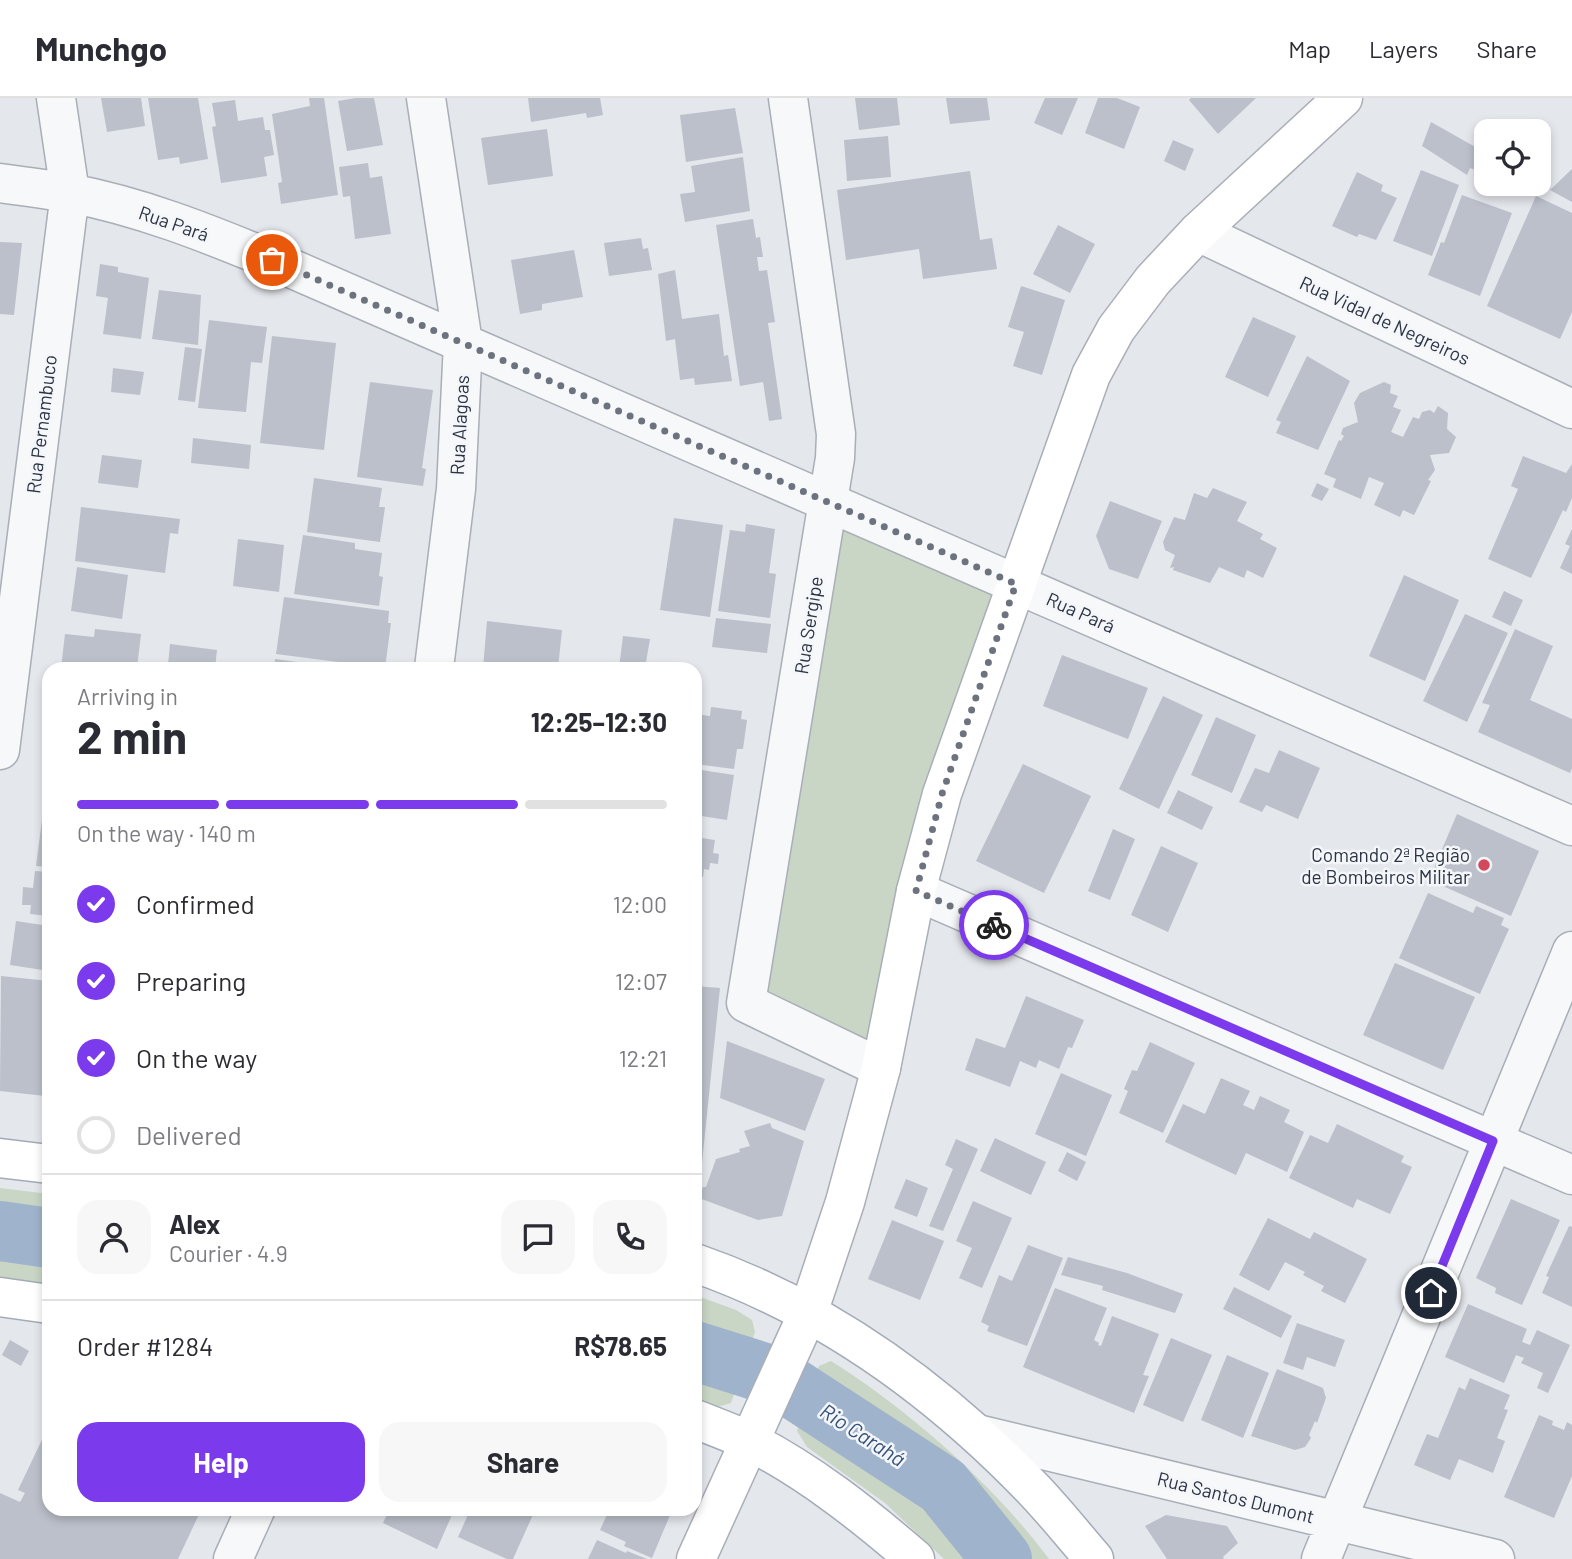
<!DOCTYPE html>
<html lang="en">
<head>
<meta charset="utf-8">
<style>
  :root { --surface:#fff; --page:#f7f7f7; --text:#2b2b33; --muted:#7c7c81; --line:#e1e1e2; --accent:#7c3aed }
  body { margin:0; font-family:Barlow,sans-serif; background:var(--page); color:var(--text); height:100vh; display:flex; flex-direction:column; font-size:26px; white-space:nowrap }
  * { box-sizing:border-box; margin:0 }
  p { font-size:23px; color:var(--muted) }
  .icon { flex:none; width:38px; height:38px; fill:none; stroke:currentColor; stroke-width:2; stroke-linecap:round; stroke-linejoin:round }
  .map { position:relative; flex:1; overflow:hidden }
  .details { position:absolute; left:42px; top:564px; width:660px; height:854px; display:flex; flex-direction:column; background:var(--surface); border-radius:21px; box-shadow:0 4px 10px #0003 }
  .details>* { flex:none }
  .controls { position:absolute; left:1474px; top:21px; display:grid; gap:14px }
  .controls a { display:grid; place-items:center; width:77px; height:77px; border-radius:14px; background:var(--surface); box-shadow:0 4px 10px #0003; font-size:35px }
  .pin { position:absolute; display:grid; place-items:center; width:60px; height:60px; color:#fff; margin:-30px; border:4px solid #fff; border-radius:50%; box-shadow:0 2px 7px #0007 }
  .courier { position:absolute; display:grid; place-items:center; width:70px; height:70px; margin:-35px; border:5px solid #7c3aed; border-radius:50%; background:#fff; color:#222; box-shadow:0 2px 9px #0007 }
  .summary em { font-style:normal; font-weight:700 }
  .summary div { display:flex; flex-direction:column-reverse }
  .summary { display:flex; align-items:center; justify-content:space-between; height:119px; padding:0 35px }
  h1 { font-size:46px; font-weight:700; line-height:52px }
  .bar { display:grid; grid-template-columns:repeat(4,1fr); gap:10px 7px; align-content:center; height:84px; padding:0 35px }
  .bar i { height:9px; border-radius:5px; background:var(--line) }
  .bar .on { background:var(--accent) }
  .bar p { grid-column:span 4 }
  .line { display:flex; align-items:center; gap:18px; padding:0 35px; border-top:2px solid var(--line) }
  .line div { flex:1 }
  .round { display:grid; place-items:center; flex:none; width:74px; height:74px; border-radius:21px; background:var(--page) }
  ol { padding:0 35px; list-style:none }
  li { display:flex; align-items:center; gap:21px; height:77px }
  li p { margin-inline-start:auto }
  li .icon { padding:7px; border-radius:50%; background:var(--accent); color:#fff; stroke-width:4 }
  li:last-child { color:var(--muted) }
  li i { width:38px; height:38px; border:4px solid var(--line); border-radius:50% }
  .button { display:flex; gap:14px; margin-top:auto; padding:14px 35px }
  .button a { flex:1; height:80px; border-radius:21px; background:var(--accent); color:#fff; font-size:28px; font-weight:700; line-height:80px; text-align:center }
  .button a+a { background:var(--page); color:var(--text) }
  header { display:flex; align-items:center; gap:42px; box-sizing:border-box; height:98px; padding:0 35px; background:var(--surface); border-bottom:2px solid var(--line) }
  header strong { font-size:33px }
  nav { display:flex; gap:38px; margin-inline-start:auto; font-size:24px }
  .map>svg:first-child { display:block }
  .green { fill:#c9d6c5 }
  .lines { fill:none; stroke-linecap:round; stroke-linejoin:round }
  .river { stroke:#9fb4cc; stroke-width:60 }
  .building { fill:#bbc0ca }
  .minor-casing { stroke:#a9aeb7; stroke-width:41 }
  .secondary-casing { stroke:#a9aeb7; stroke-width:41 }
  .primary-casing { stroke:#a3abb8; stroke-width:41 }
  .minor { stroke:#f7f8fa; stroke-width:38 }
  .secondary { stroke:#fff; stroke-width:38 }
  .primary { stroke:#fff; stroke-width:38 }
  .done { stroke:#6c737f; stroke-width:7; stroke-dasharray:0 12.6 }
  .route { stroke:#7c3aed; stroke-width:9 }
  .poi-dot { fill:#d1495b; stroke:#f4f6f9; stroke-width:2.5 }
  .labels { text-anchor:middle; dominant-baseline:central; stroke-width:5; stroke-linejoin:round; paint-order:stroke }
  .street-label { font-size:19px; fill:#2b3445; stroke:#f4f6f9 }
  .poi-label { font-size:19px; fill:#2b3445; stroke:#f4f6f9; text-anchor:end }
  .water-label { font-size:21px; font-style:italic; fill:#34527a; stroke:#f4f6f9 }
</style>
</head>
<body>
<header>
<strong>Munchgo</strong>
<nav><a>Map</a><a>Layers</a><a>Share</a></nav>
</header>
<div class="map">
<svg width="1572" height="1461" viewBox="0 0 1572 1461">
  <rect width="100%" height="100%" fill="#e4e7ec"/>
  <path class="green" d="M834,414L1008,491L877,957L758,898Z
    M0,1090L49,1096V1187L0,1181Z
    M695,1197L736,1212L752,1222L755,1234L731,1305L717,1309L695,1301Z
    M831,1263C909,1312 994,1387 1049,1461H944L885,1405L807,1349L797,1333L819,1268Z"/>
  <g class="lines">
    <path class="river" d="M0,1133L49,1140
      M695,1253L774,1278L943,1388L1002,1461"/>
  </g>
  <path class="building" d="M101,0H141L145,28L107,34Z
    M148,0H198L208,61L180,66L179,59L158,62Z
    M309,0H324L338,97L281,106L278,85L282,84L272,16L310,8Z
    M356,0H374L383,47L347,53L338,3Z
    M528,0H600L603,17L587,20L586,15L531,24Z
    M855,0H897L900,27L859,32Z
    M946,0H987L990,22L950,26Z
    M1045,0H1078L1062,37L1034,25Z
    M1098,0H1117L1140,9L1124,51L1085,35Z
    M1191,0H1256L1218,36L1189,2Z
    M235,2L238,23L263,19L265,32H270L274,57L264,59L267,78L221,85L212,29L216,28L212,5Z
    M735,10L743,55L686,64L680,17Z
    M1431,24L1486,55V76L1470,70L1467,77L1422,48Z
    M547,31L553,78L488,87L481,40Z
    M888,38L891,79L847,83L844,42Z
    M1173,42L1194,51L1185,73L1164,63Z
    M743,59L750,113L685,124L680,96L695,94L691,68Z
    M368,65L370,80L382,78L391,136L355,141L350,98L343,99L339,69Z
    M1572,71V104L1550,92Z
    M1421,72L1459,87L1432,158L1393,143Z
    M970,73L980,142L992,140L997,171L923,181L919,151L846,162L837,92Z
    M1357,74L1383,87L1381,93L1397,100L1376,142L1359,136L1357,139L1332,128Z
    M1462,97L1512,115L1480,198L1428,177L1441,144L1444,145Z
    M1536,98L1572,115V214L1560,241L1487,208Z
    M753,121L756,140L760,139L763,159H757L759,173L767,172L775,224L768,225L782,321L769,323L763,284L740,288L716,127Z
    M1058,127L1095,146L1070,195L1033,176Z
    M641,140L643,151L648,150L652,172L609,178L604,145Z
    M0,144L22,145L14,217L0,216Z
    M574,152L583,199L542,206V212L520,216L511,162Z
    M100,166L118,169V174L149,180L141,241L103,236L108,200L96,198Z
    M675,172L682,221L719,216L724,258L728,257L732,283L695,287L694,280L680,282L675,241L666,243L658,176Z
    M1021,188L1065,202L1042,277L1013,268L1024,234L1008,229Z
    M159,192L201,197L198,247L152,241Z
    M1253,219L1296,238L1268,299L1225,279Z
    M209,222L267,229L262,265L251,264L246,314L198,310Z
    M272,238L336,245L324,352L260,345Z
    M185,249L202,251L195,304L178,302Z
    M1307,258L1350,283L1318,352L1276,335L1281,324L1276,322Z
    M113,270L144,274L140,297L111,294Z
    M370,284L433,292L422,370L426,371L423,388L357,379Z
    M1384,284L1391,287L1390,295L1398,298L1393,309L1401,312L1391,334L1403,339L1413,319L1419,321L1422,314L1430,312L1434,315L1438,308L1448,315L1447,331L1456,339L1449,355L1430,357L1435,372L1428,382L1431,383L1414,417L1403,412L1400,419L1374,407L1384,385L1369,379L1361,401L1333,389L1336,381L1324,376L1339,342L1341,343L1344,338L1341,336L1343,330L1358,324L1354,305L1360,295Z
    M193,340L251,347L249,371L191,365Z
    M102,357L142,362L138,390L98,385Z
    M1523,358L1566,375L1572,366V400L1566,414L1563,412L1531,480L1488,461L1518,391L1511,388Z
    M314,380L382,390L379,409H385L380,444L307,434Z
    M1317,385L1329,391L1322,403L1311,398Z
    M1213,390L1247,404L1237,423L1263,436L1260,441L1277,450L1263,480L1247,472L1244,480L1219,469L1210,485L1173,472L1174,469L1170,470L1175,457L1165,452L1163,444L1174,419L1185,422L1194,395L1207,400Z
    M1110,403L1162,423L1138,481L1109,471L1096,438Z
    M81,409L180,421L178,436L170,435L165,475L75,463Z
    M674,420L723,427L710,519L660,512Z
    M746,426L775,431L769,475L776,476L770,520L718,513L730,432L745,434Z
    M1572,431V476L1560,470L1570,448L1565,446Z
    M303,437L355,445V451L382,455L379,478L383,479L379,508L294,496Z
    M238,441L284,447L279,494L233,488Z
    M77,469L128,477L122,521L71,513Z
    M1404,477L1459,502L1425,583L1369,558Z
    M1504,493L1523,502L1511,528L1492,519Z
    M284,499L389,513L388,525H391L385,570L276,556Z
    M1465,516L1508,535L1467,624L1423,603Z
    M716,520L771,526L767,555L712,549Z
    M487,523L562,532L558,570H483Z
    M95,531L141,536L137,570H61L65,536L94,539Z
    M1515,531L1553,548L1530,602L1572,621V670L1570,675L1478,634L1490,607L1482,605Z
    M623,538L650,541L645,570H619Z
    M170,546L217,552L215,570H148L149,565L168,567Z
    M1062,557L1148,590L1128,641L1043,608Z
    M275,561L334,569V570H274Z
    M1163,598L1203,617L1159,711L1119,691Z
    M711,609L742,613L741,621L747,622L743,651H737L734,671L695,666V616L710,618Z
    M1216,619L1256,637L1232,695L1191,677Z
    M1279,652L1320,670L1298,721L1266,707L1262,714L1239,704L1255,670L1269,675Z
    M1023,666L1091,698L1044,795L976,763Z
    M695,671L734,677L727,722L695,717Z
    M1178,692L1213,709L1202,732L1167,715Z
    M1457,716L1539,753L1511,818L1429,782Z
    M42,722L49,723V769L36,768Z
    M1113,731L1135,741L1110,802L1088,793Z
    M695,739L715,742L713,755L719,756L718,766L710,765L709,772L704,771L703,779L695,778Z
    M1161,748L1198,765L1168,834L1131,817Z
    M35,773L49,774V818L30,816L31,807H22L23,789L33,790Z
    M1428,795L1473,815L1476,808L1504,820L1501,827L1509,831L1480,896L1399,860Z
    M16,823L49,828V873L10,867Z
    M1395,865L1475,899L1443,972L1363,937Z
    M1,878L49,883V964L45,998L0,993Z
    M695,888L720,890L699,1094L695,1093Z
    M1026,898L1084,922L1072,950L1068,949L1059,971L1039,962L1036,970L1020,963L1010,989L965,972L976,940L1005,950Z
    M727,943L825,981L805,1033L720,1000Z
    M1150,944L1195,965L1163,1035L1119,1015L1128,993L1124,991L1132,972L1137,973Z
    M1061,975L1112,997L1086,1058L1035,1036Z
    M1221,980L1250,993L1243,1007L1254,1012L1260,998L1290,1012L1284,1024L1304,1034L1287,1074L1246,1055L1236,1077L1165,1044L1183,1006L1205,1016Z
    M770,1025L772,1030L804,1043L782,1118L758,1122L699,1100L703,1089H706L716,1061L740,1054L739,1051L750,1048L744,1033Z
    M1337,1026L1404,1058L1401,1064L1412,1069L1390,1116L1357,1101L1353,1110L1289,1080L1310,1037L1328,1045Z
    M995,1040L1046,1064L1031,1097L980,1073Z
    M956,1041L978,1051L943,1133L929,1128L953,1071L945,1067Z
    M1067,1054L1086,1064L1077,1083L1058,1073Z
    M906,1081L928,1090L917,1119L894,1110Z
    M1511,1101L1560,1122L1522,1207L1495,1195L1496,1190L1476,1180Z
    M973,1103L1012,1120L982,1190L959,1180L972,1150L956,1143Z
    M1268,1120L1310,1141L1314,1134L1367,1161L1345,1205L1321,1193L1324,1188L1303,1177L1305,1174L1285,1164L1269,1193L1239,1177Z
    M892,1122L944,1143L920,1202L868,1181Z
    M1569,1128L1572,1129V1209L1542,1195L1549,1179L1546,1178Z
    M1028,1147L1063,1160L1027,1248L987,1233L989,1228L981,1224L999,1177L1012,1183Z
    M1068,1159L1127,1175L1183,1196L1175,1215L1102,1192L1103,1188L1061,1177Z
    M1234,1189L1292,1218L1281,1240L1223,1211Z
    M1055,1190L1107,1210L1094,1242L1099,1245L1098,1247L1101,1248L1112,1218L1159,1236L1143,1277L1149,1278L1134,1315L1023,1269Z
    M1468,1206L1527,1231L1522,1244L1530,1247L1537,1232L1570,1247L1548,1295L1537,1290L1543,1275L1521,1265L1524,1260L1516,1257L1504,1285L1445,1259Z
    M1297,1225L1345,1242L1335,1269L1307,1259L1303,1272L1283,1265Z
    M1171,1240L1212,1257L1183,1324L1143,1307Z
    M10,1242L29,1253L21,1268L2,1257Z
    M1227,1257L1269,1275L1243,1340L1201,1322Z
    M1277,1271L1323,1290L1326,1300L1317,1325L1315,1323L1309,1337L1311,1340L1305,1349L1295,1352L1251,1338Z
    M1470,1280L1510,1297L1504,1311L1508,1312L1497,1340L1505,1343L1493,1375L1459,1361L1450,1382L1414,1367L1427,1336L1438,1340L1459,1289L1465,1292Z
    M1539,1317L1553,1323L1552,1327L1564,1332L1567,1324L1572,1327V1378L1554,1420L1504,1399Z
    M49,1327V1410H202L178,1461H0V1395L20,1404L25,1395L18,1392Z
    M390,1410H455L437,1451L383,1425Z
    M471,1410H536L513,1461H507L458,1439Z
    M610,1410L618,1413L619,1410H673L652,1460L624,1448L626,1444L600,1432Z
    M1166,1417L1227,1428L1238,1445L1223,1459L1224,1461H1167L1145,1428Z
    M597,1442L626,1455L627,1453L647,1461H588Z"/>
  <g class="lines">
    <g class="minor-casing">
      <path id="minor" d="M426,0L463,245L456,391L434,570
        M788,0L836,336L835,360L746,905L881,970
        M0,85C23,88 46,91 69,95C139,108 207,135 272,162L1572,728
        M1198,134L1572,311
        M0,652L70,95L56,0
        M916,793L1572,1077
        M977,1336L1495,1461
        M233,1461L256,1410
        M1321,1461L1572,853"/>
    </g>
    <g class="secondary-casing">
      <path id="secondary" d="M696,1461L808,1215L845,1104L881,970L916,793L942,696L1091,277L1116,231L1153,182L1198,134L1343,0"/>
    </g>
    <g class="primary-casing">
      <path id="primary" d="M0,1060L49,1066
        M695,1165C825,1210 939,1293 1034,1392C1055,1414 1074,1438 1094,1461
        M0,1199L49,1206
        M695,1321C713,1328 732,1335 749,1343C810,1374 864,1417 915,1461"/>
    </g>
    <use href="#minor" class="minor"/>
    <use href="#secondary" class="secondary"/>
    <use href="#primary" class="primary"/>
  </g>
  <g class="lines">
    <path class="done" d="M272,162L1016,486L942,696L916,793L994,827"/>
    <path class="route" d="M994,827L1493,1043L1431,1195"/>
  </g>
  <circle class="poi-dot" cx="1484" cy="767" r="7"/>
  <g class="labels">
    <g class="street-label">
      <text transform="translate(174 125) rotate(19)">Rua Pará</text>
      <text transform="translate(1385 222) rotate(25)">Rua Vidal de Negreiros</text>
      <text transform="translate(41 326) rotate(-83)">Rua Pernambuco</text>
      <text transform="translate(459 327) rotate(-87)">Rua Alagoas</text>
      <text transform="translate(1081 514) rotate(24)">Rua Pará</text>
      <text transform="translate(808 527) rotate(-81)">Rua Sergipe</text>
      <text transform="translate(1236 1399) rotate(14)">Rua Santos Dumont</text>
    </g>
    <g class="poi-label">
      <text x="1470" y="756">Comando 2ª Região<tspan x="1470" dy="22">de Bombeiros Militar</tspan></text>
    </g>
    <g class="water-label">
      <text transform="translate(863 1336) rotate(33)">Rio Carahá</text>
    </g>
  </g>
</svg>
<div class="controls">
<a><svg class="icon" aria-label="locate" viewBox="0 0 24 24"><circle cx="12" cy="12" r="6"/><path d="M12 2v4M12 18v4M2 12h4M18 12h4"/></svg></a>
</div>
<div class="pin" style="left:272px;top:162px;background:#ea580c"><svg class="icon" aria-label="bag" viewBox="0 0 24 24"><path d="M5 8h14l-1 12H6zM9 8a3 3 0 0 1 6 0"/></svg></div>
<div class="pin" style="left:1431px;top:1195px;background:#1f2937"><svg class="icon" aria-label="home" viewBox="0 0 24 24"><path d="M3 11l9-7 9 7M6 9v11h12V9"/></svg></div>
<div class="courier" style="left:994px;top:827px"><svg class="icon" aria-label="bike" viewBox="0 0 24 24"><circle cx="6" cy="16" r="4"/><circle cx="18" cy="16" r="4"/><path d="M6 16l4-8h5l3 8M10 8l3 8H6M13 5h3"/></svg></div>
<section class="details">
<div class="summary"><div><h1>2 min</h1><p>Arriving in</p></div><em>12:25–12:30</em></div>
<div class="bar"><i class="on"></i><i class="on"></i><i class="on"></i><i></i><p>On the way · 140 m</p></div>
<ol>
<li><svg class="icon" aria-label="check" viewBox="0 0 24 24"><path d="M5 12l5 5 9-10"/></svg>Confirmed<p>12:00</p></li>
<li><svg class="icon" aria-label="check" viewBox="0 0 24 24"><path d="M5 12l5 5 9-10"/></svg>Preparing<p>12:07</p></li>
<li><svg class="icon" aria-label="check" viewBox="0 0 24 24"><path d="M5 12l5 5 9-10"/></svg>On the way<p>12:21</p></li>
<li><i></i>Delivered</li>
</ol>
<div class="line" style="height:126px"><a class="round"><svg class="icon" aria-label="person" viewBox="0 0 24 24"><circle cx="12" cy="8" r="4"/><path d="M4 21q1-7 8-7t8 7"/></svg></a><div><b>Alex</b><p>Courier · 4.9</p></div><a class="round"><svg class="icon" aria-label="chat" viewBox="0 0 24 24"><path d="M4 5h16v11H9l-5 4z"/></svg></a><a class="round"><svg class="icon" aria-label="phone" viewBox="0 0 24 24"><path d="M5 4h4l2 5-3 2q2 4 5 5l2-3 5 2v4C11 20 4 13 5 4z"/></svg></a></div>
<div class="line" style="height:91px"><div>Order #1284</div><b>R$78.65</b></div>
<div class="button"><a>Help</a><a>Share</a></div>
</section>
</div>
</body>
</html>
